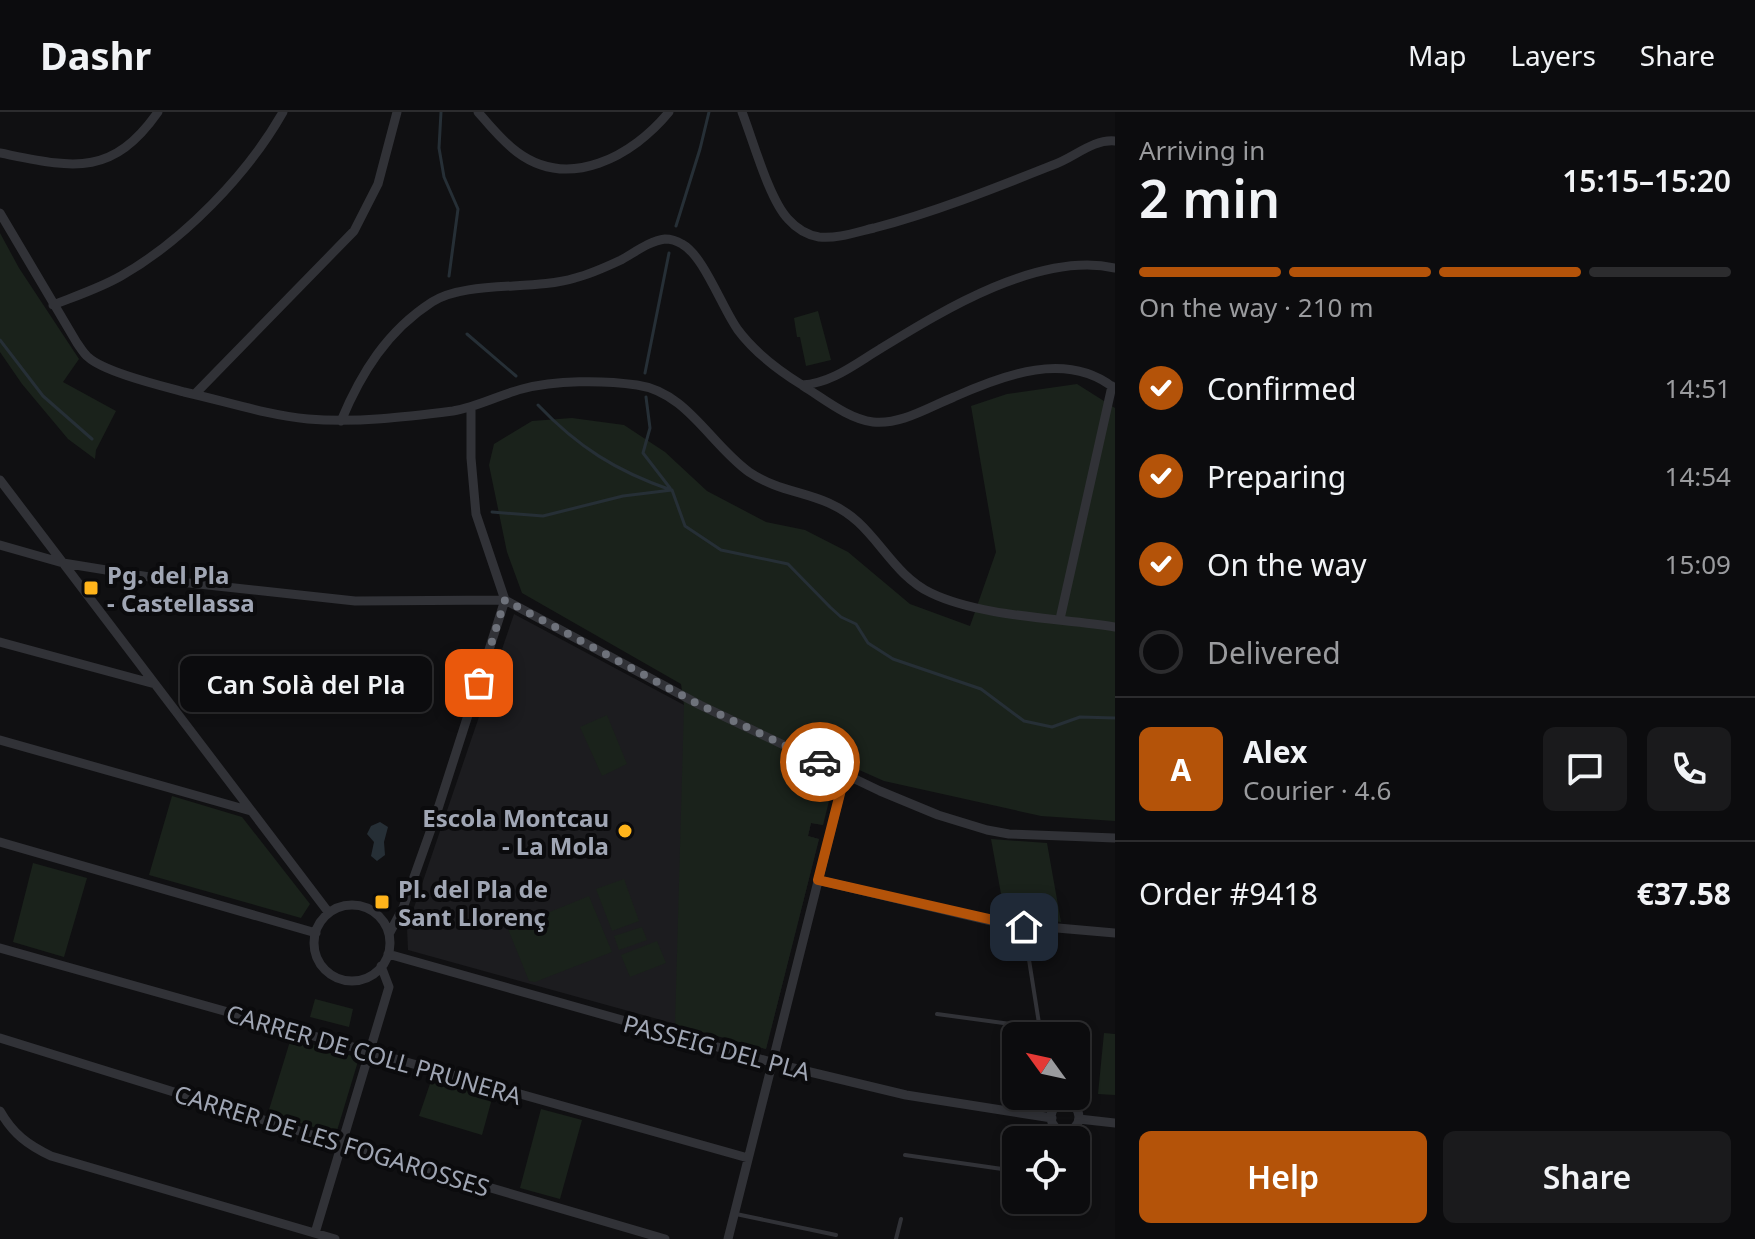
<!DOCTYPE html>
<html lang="en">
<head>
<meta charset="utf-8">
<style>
  :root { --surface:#0c0c0e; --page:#1a1a1c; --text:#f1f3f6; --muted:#9a9b9e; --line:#2c2c2e; --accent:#b45309 }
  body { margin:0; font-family:"Noto Sans",sans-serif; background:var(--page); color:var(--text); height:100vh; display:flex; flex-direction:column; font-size:30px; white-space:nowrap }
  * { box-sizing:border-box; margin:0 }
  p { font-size:26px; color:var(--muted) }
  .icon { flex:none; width:44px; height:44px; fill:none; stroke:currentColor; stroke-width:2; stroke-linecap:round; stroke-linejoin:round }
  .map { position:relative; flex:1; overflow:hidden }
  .details { display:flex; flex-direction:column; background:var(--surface); width:640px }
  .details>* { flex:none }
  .needle { width:52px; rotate:303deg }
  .controls { position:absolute; left:1002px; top:910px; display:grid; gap:16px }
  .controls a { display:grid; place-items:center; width:88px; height:88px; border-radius:12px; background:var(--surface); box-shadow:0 4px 12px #0003,0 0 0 2px var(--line); font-size:40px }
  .pin { position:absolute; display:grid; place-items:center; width:68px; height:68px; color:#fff; margin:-34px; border-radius:16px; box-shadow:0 4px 12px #0006 }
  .courier { position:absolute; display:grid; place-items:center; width:80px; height:80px; margin:-40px; border:6px solid #b45309; border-radius:50%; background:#fff; color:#222; box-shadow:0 2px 10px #0007 }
  .bubble { position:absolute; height:56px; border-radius:12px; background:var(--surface); box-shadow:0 4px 12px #0003,0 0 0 2px var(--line); font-size:26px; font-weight:600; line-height:56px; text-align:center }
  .headline em { font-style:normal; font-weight:600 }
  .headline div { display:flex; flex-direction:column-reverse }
  .headline { display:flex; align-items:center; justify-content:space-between; height:136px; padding:0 24px }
  h1 { font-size:52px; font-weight:600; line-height:60px }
  .bar { display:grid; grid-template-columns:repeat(4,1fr); gap:12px 8px; align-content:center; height:96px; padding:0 24px }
  .bar i { height:10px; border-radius:6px; background:var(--line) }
  .bar .active { background:var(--accent) }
  .bar p { grid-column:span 4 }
  .line { display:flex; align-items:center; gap:20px; padding:0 24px; border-top:2px solid var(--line) }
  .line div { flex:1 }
  .round { display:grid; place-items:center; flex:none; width:84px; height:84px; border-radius:12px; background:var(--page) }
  ol { padding:0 24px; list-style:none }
  li { display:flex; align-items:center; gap:24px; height:88px }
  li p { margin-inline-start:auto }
  li .icon { padding:8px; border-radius:50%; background:var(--accent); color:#fff; stroke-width:4 }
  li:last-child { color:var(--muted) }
  li i { width:44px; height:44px; border:4px solid var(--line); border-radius:50% }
  .button { display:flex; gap:16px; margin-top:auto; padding:16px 24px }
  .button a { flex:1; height:92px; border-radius:12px; background:var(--accent); color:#fff; font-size:32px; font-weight:600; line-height:92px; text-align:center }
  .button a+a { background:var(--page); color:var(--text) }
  header { display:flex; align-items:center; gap:48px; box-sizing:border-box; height:112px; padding:0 40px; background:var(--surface); border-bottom:2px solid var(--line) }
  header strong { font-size:38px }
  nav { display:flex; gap:44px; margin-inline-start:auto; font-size:28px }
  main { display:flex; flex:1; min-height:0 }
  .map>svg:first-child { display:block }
  .built { fill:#1c1c1f }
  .green { fill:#1a221b }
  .water { fill:#262f36 }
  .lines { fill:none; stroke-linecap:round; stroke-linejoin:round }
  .stream { stroke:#262f36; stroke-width:3 }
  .service { stroke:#313237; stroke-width:4 }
  .minor { stroke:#313237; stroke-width:9 }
  .done { stroke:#6e727b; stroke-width:8; stroke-dasharray:0 14.4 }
  .route { stroke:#b45309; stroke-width:10 }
  .poi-dot { fill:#ffb41b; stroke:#0b0b0d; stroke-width:3 }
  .labels { text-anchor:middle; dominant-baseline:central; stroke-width:8; stroke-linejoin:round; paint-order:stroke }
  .poi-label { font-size:24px; font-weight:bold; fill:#a0a6b4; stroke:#0b0b0d; text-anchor:start }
  .street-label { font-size:24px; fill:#a0a6b4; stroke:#0b0b0d }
</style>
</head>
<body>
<header>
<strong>Dashr</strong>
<nav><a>Map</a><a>Layers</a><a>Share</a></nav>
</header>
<main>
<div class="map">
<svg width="1115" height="1127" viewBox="0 0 1115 1127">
  <rect width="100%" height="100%" fill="#101012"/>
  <path class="built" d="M514,502L684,593L830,665L823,713L811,711L808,724L819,727L766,937L408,838L407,816Z"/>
  <path class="green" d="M0,121L19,156L79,247L63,270L116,299L96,338L95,347L68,327L22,272L0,240Z
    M818,199L831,248L806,254L800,225H797L794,206Z
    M1077,272L1115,296V709L1041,704L884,669L839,649L823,713L811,711L808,724L819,727L766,937L675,913L684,593L681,572L522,481L507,440L489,353L494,332L532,309L572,306L624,313L665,340L707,379L766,410L805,418L848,440L910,492L970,514L996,440L971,294L1007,282Z
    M607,603L627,652L602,664L580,615Z
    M172,684L242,705L310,792L301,806L149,763Z
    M991,727L1047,731L1061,810L1005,804Z
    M33,751L87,766L64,845L13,830Z
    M624,767L639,809L612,819L596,777Z
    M589,784L612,840L535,870L529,869L508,817Z
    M642,815L647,828L619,838L614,824Z
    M657,829L666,851L630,865L621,843Z
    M315,887L353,897L349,915L310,905Z
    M1104,921L1115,922V983L1098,982Z
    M291,926L359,946L336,1022L268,1001Z
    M432,966L493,983L482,1023L419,1004Z
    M541,997L582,1008L560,1087L520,1076Z"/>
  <path class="water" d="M380,710L388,715L384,730L385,743L377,749L371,744L374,730L367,722L371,714Z"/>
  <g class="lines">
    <path class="stream" d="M441,0L439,36L444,65L458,97L449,164
      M676,114L700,37L709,0
      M467,222L516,264
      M0,228L43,284L92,327
      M645,261L669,141
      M646,285L650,316L643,341L670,376
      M538,293C578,335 616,359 671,378
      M492,400L543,404L623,384L672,378L685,414L721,438L788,452L830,495L841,505L856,512L868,531L893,547L981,577L1024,609L1052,615L1080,605L1115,606"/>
    <path class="service" d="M1024,816L1041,924
      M937,902L1040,916
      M1051,984L1055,995
      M1063,1019L1064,1028
      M905,1043L1016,1059
      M736,1102L836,1123
      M896,1127L901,1107"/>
    <path class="minor" d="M478,0C490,14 502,29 517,40C569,79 633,44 669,0
      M742,0C753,28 769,87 788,107C796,116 807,123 819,125C837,127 857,120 874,116C935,100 995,76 1053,53C1074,46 1092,27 1115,29
      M0,41C71,55 111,67 158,0
      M0,101L77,231C80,235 84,242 88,245C104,260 162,274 184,280C225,289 266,303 308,307C357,311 405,305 453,299C477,295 499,283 522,277C555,268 603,268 637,273C687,280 710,332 749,360C786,385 823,378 858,410C883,433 899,466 931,481C981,505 1059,506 1115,515
      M53,193C76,184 100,176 121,164C183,129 248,62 283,0
      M803,274C823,286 848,307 873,310C901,313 929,295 954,285C1003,263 1068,238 1115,277
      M195,282L354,119L378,72L397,0
      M341,309C361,261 387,219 432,190C466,168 534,179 575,166C591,162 606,155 621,148C634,141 649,129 665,127C670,127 677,129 682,132C704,144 722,196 738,218C755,241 778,258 802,273C832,271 855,252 880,237C942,199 1039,139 1115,156
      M0,368L329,801
      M0,433L63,451L180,470L355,489L505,488L700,593L880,679L938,703L987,718L1009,722L1115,726
      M1060,507L1112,274
      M0,530L155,572
      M0,628L251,699
      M0,730L316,821
      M818,768L1000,811L1115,821
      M314 831a38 38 0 1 1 76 0a38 38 0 1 1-76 0Z
      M389,822L403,796L435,706L505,488L476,402L471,346V295
      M0,836L748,1046
      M388,842L785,954L906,983L1052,1006
      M0,926L341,1032L665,1127
      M1051 1005a14 14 0 1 1 28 0a14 14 0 1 1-28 0Z
      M0,999C13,1022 28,1033 51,1044L335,1127
      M1079,1007L1115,1011
      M315,1121L389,875L381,854
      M728,1127L845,662"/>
  </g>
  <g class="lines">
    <path class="done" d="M479,571L505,488L700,593L820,650"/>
    <path class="route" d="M820,650L845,662L818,768L1024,815"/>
  </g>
  <g class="poi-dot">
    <rect x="83" y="468" width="16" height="16" rx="4"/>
    <circle cx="625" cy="719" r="8"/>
    <rect x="374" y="782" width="16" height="16" rx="4"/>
  </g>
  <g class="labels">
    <g class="poi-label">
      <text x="107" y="462">Pg. del Pla<tspan x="107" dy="28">- Castellassa</tspan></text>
      <text x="609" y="705" text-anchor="end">Escola Montcau<tspan x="609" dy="28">- La Mola</tspan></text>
      <text x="398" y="776">Pl. del Pla de<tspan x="398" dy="28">Sant Llorenç</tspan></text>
    </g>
    <g class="street-label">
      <text transform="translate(717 935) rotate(15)">PASSEIG DEL PLA</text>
      <text transform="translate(374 942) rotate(16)">CARRER DE COLL PRUNERA</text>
      <text transform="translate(332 1028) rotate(17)">CARRER DE LES FOGAROSSES</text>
    </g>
  </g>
</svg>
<div class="controls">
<a><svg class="needle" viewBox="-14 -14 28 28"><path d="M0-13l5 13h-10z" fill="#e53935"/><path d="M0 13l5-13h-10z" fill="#9a9b9e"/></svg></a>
<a><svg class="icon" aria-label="locate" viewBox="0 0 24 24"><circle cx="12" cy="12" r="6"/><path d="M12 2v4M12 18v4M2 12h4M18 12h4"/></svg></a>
</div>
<div class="pin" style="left:479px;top:571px;background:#ea580c"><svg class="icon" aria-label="bag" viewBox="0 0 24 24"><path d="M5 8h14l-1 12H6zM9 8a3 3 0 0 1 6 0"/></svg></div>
<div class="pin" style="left:1024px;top:815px;background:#1f2937"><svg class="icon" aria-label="home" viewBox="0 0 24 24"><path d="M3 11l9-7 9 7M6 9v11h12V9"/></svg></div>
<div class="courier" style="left:820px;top:650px"><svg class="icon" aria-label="car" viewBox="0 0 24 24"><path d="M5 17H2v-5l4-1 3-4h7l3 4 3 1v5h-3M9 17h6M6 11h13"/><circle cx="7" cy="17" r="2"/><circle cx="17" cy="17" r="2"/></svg></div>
<div class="bubble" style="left:180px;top:544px;width:252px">Can Solà del Pla</div>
</div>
<section class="details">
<div class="headline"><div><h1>2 min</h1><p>Arriving in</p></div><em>15:15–15:20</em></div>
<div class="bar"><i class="active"></i><i class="active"></i><i class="active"></i><i></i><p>On the way · 210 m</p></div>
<ol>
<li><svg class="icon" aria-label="check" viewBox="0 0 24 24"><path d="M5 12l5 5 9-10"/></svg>Confirmed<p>14:51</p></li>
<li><svg class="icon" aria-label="check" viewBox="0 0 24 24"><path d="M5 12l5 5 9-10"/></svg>Preparing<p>14:54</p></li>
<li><svg class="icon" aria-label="check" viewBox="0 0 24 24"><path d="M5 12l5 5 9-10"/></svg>On the way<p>15:09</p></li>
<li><i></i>Delivered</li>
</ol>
<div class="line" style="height:144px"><b class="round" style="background:var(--accent);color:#fff">A</b><div><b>Alex</b><p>Courier · 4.6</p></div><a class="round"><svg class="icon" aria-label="chat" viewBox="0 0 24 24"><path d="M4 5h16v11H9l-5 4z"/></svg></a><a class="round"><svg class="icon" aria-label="phone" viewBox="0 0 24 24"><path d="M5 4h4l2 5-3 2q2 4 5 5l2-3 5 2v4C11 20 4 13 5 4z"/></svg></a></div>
<div class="line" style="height:104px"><div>Order #9418</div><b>€37.58</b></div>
<div class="button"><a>Help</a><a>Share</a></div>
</section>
</main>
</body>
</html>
